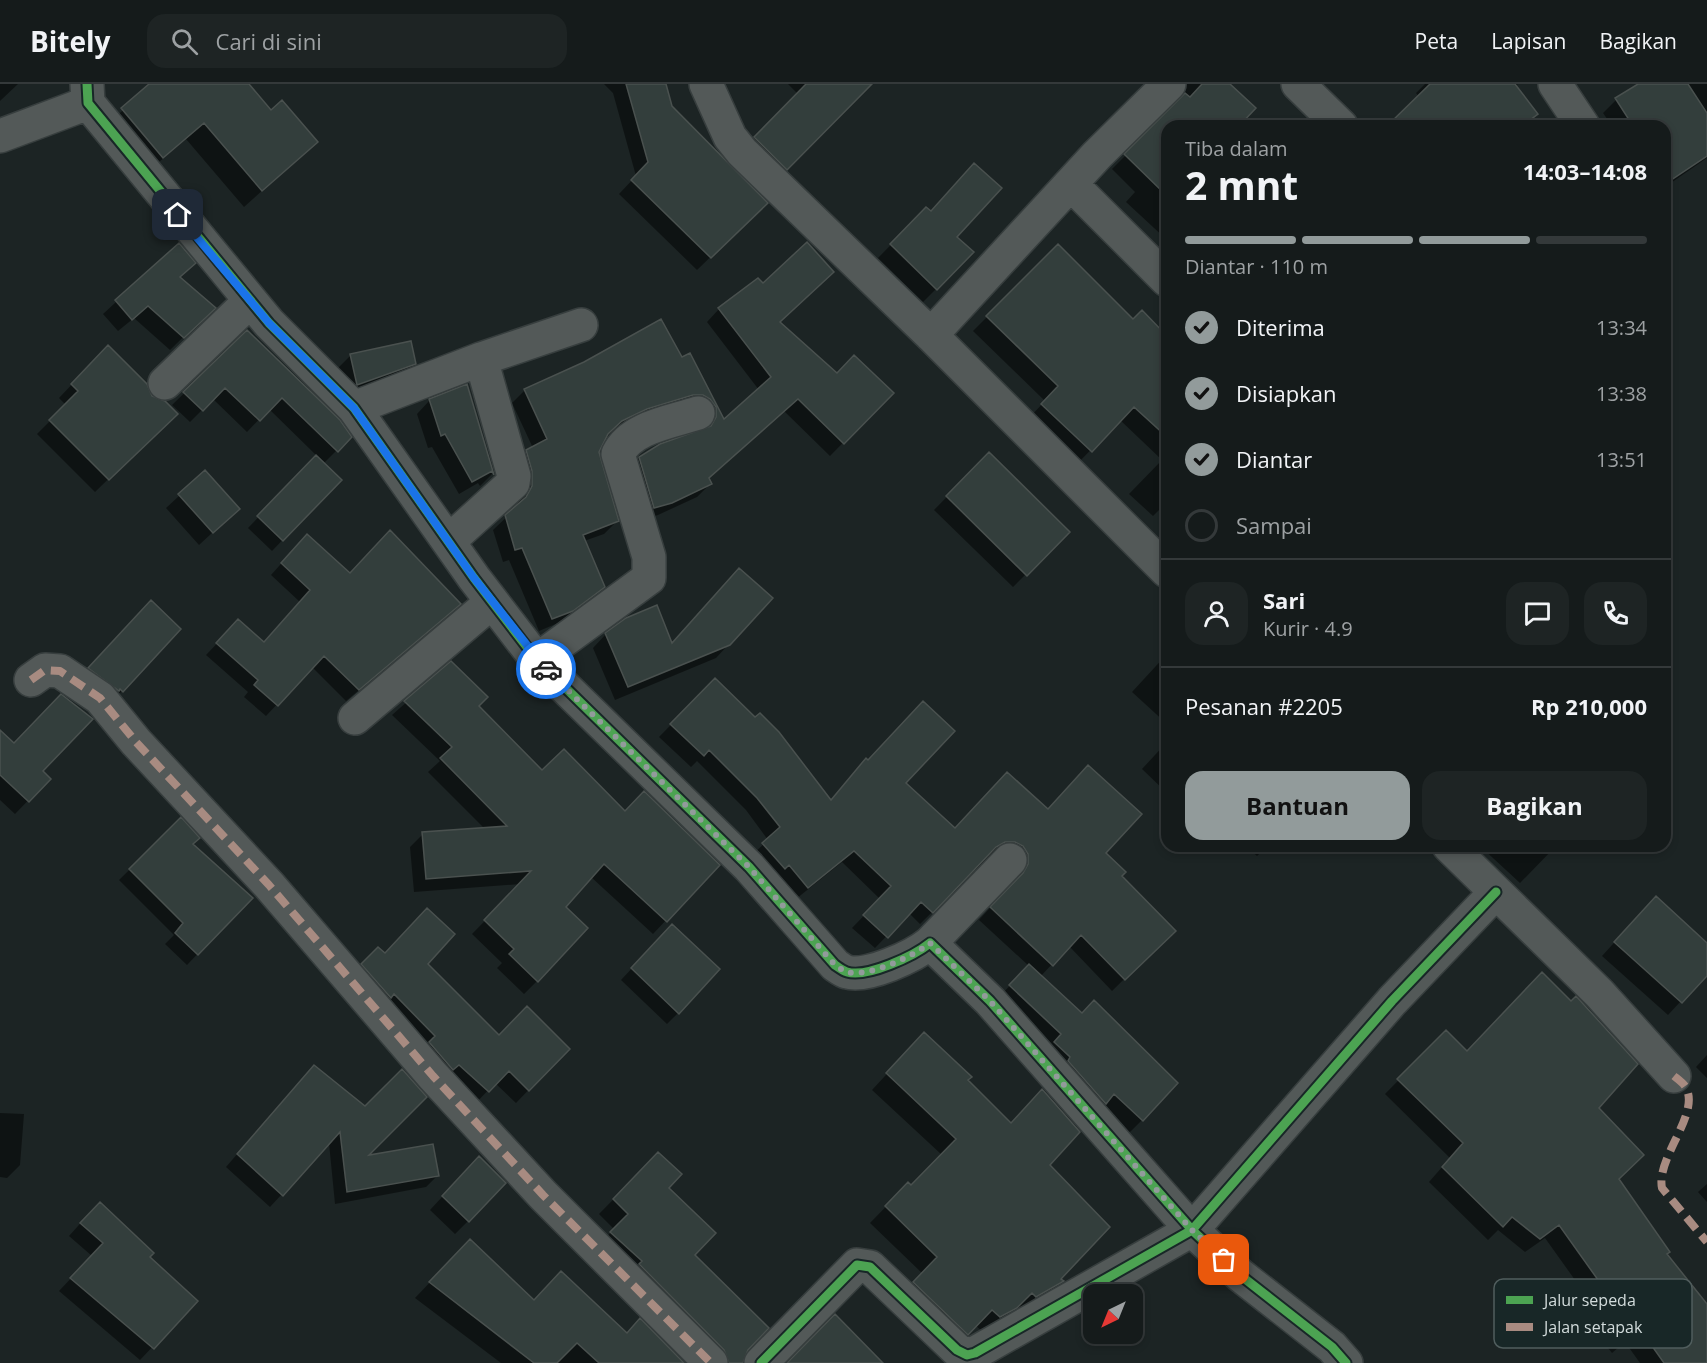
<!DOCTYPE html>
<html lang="id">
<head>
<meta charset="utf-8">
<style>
  :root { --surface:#151b1b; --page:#1e2424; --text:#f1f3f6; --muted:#9da1a3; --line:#34393a; --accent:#929b9b }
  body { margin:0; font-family:"Open Sans",sans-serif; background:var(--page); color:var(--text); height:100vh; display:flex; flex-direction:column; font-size:22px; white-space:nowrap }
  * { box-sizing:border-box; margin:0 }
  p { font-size:20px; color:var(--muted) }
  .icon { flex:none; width:33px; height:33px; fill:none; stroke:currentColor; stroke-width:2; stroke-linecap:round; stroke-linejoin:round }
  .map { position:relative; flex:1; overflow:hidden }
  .details { position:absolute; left:1161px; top:36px; width:510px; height:732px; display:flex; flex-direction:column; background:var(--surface); border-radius:18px; box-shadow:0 3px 9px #0003,0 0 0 2px var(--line) }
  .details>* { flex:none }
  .needle { width:39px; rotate:223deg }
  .controls { position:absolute; left:1083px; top:1200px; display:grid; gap:12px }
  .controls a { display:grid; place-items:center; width:60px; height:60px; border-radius:12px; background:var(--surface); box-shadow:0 3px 9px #0003,0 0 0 2px var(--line); font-size:30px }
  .pin { position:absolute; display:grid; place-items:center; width:51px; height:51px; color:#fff; margin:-26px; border-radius:12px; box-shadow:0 3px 9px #0006 }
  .courier { position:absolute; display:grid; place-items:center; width:60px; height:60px; margin:-30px; border:4px solid #1a73e8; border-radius:50%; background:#fff; color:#222; box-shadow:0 2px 8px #0007 }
  .summary em { font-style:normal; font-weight:700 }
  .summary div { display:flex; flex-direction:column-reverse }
  .summary { display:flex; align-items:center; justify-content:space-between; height:102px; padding:0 24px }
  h1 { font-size:39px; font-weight:700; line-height:45px }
  .bar { display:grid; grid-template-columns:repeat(4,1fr); gap:9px 6px; align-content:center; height:72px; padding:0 24px }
  .bar i { height:8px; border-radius:4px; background:var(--line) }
  .bar .selected { background:var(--accent) }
  .bar p { grid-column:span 4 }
  .line { display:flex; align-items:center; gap:15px; padding:0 24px; border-top:2px solid var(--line) }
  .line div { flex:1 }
  .round { display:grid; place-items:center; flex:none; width:63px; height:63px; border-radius:18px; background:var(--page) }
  ol { padding:0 24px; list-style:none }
  li { display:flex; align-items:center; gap:18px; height:66px }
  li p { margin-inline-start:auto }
  li .icon { padding:6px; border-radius:50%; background:var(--accent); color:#111; stroke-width:4 }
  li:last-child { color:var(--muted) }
  li i { width:33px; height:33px; border:3px solid var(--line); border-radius:50% }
  .cta { display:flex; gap:12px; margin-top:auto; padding:12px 24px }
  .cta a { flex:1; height:69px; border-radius:18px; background:var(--accent); color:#111; font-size:24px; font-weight:700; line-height:69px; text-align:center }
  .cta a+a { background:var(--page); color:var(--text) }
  header { display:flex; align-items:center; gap:36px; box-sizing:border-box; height:84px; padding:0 30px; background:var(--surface); border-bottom:2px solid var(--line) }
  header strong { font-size:28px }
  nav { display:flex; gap:33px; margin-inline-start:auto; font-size:21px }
  .search { width:420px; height:54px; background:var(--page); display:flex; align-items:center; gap:15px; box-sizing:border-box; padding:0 21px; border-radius:18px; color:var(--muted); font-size:22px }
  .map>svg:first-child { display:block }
  .shadow { fill:#0007 }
  .building { fill:#333e3c; stroke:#4a514f; stroke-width:1.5 }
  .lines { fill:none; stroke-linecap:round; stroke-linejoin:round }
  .street-casing { stroke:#373e3e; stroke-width:36 }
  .street { stroke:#535958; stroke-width:33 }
  .quiet { stroke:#a88b81; stroke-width:8; stroke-dasharray:15 8; stroke-linecap:butt }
  .cycleway-casing { stroke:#182727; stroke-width:13 }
  .cycleway { stroke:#4ca352; stroke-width:9 }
  .done { stroke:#929b9b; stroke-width:6; stroke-dasharray:0 10.8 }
  .route { stroke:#1a73e8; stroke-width:8 }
  .key { fill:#182727; stroke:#505d5d; stroke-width:1.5 }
  .key-label { font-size:16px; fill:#d2dbdb }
</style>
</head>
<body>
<header>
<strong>Bitely</strong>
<div class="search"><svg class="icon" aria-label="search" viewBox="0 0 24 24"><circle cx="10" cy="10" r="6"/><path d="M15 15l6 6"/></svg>Cari di sini</div>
<nav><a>Peta</a><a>Lapisan</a><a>Bagikan</a></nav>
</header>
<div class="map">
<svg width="1707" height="1279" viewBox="0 0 1707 1279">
  <rect width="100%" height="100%" fill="#1c2424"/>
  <path class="shadow" d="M0,0H18L0,17Z
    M151,0H247L271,28L316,58L244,123L186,55L145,90L105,43Z
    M604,0H665L671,22L753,132L697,186L619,110L636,92L613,9Z
    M788,0H870L771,101L739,70L798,10Z
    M1173,0H1228L1237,42H1167V156L1126,118L1135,108L1112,85L1169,28L1174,20Z
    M1425,0H1518L1515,2L1519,42H1389L1419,13L1416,9Z
    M1641,0H1707V28L1704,30L1707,35V74L1665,103V42H1612L1603,29L1616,16Z
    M926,125L972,169L923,218L878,174Z
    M178,161L179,194L213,224L170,266L134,234L118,247L103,230Z
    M1058,162L1133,237L1167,255V418L1153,432L1129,410L1162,376L1120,336L1077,380L1028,335L1045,317L973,247Z
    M719,225L778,238L837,291L892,309L830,372L784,327L707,395L710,400L697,413L658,431L641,436L626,387L639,374L704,346L703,336L632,337L608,350L598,368L617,437L604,450L584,457L603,503L558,539L539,547L509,476L503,478L493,446L515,425L519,416L520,401L514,380L533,364L512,319L525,306L681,275L690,271L724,337L759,306L707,238Z
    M247,248L350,353L323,380L340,396L272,467L248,444L317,372L269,325L247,348L213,315L190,338L172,321Z
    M351,271L415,279L402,293L346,314L338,284Z
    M95,276L175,330L95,408L37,350L66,321L59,314Z
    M466,302L492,390L480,402L478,399L459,410L432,363L428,364L417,330L430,316Z
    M989,370L1068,448L1013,503L934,426Z
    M205,388L225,437L199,461L166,424Z
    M296,463L350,491L448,531L346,617L312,583L266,632L244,613L248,608L206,571L227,549L263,560L300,518L271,491Z
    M151,519L122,607L116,613L84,590Z
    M606,550L671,560H729L716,574L615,616L593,564Z
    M1167,570V640L1132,608Z
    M451,579L477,622L542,688L625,729L718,781L653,850L591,793L564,823L537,897L524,910L497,884L502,879L472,850L521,800L414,808L410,763L423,750L485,745L428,688L440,677L392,631Z
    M715,596L830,717L854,689L904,699L955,746L1048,727L1104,769L1120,792L1173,847L1112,907L1069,862L1040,893L1142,1036L1129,1049L1100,1023L997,915L1029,882L979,836L1016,795V783L1001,769L991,770L920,840L909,829L875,864L852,844L880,815L842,778L796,815L751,772L768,756L746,726L697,677L691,683L659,653Z
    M1167,658V709L1142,685Z
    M0,666L41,687L49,695L15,730L0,716Z
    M180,736L191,760L251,814L187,881L165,860L174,851L119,796Z
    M1246,762H1267L1257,772Z
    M1480,762H1556L1520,799Z
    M1643,827L1707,861V889L1668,931L1602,872Z
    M661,853L678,929L667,940L621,896Z
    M378,865L384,871L426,880L499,953L568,965L516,1019L495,999L475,1020L350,893Z
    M1446,948L1467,969L1597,1024L1617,1095L1666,1170L1707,1222V1279H1640L1625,1258L1612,1269L1590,1241L1600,1231L1545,1154L1525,1168L1498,1146L1488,1156L1429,1098L1450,1074L1385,1010Z
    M909,966L966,996L1048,1081L1062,1197L1046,1213L1020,1228L1015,1223L1000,1239L983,1248L975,1241L951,1265L899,1215L923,1190L870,1139L908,1100L911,1103L942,1071L872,1006Z
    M1707,971V994L1696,983Z
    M302,995L365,1074L438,1091L426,1103L335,1120L329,1059L270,1123L226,1083Z
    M0,1029L24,1030L20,1081L7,1094L0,1093Z
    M658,1070L666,1104L693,1171L746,1265L742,1279H708L597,1163L614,1145L599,1130Z
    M466,1087L468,1137L455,1150L430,1126Z
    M1707,1100V1118L1698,1108Z
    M87,1132L148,1173L196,1217L140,1276L59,1207L92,1172L69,1152Z
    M455,1172L534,1218L626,1250L682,1279H501L415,1214Z"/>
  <path class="building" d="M149,0H249L271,26L282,16L318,58L262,107L204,39L163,74L121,24Z
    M626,0H666L672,22L768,119L711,174L631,96L648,78Z
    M806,0H872L787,86L754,53Z
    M1202,0H1230L1256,24L1239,42H1167V112L1124,70L1185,9L1190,13Z
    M1430,0H1515L1538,30L1522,42H1387Z
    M1638,0H1688L1707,29V72L1665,100V42H1633L1615,14Z
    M974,79L1002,104L957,153L974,168L937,206L890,160L926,123L931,127Z
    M807,158L834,188L780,238L837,289L854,271L894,309L844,360L798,315L709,394L712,400L672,419L654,424L639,373L660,360L711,342L716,333V323L710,315L703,311H693L647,325L622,337L608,350L599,368L619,437L583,451L605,503L573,527L552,535L522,464L515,466L505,431L526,413L532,402V387L526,366L547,355L524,305L584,278L661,235L682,273L690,269L724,335L771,293L718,224L758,194L763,199Z
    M179,159L196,179L180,193L216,224L184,254L148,222L132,236L115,216Z
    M1058,160L1133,235L1142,226L1167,252V353L1134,323L1092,368L1041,320L1058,302L986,232Z
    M247,246L340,336L352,353L338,368L282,314L260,337L225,304L203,327L183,308Z
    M411,257L416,280L357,301L350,270Z
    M108,261L147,300L152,312L165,317L178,330L109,396L49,336L78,307L71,300Z
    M467,300L494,391L492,387L472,398L445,350L441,352L429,315Z
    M989,368L1070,448L1027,492L946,412Z
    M316,371L342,396L283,457L257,432Z
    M205,386L240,425L213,449L178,410Z
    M390,446L461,520L359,606L324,572L278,622L254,601L258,596L216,559L238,535L264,558L310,506L281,479L307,450L350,489Z
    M739,484L773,514L730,561L628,603L605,549L626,534L657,521L672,559Z
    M151,516L181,545L123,608L120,605L119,607L88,584Z
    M451,577L488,613L479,622L542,686L564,665L625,727L644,707L720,781L667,838L604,780L566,823L588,844L538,898L509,870L514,865L484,836L531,787L426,795L422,748L507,742L440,674L452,663L404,617Z
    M715,594L755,633L760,629L779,648L831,716L866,674L868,676L923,617L955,647L906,699L955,744L1007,688L1048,725L1088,681L1142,730L1106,769L1126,788L1122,792L1176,847L1125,896L1081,851L1053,882L990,823L1023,789L1028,780V770L1023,762L1015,758H1005L996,763L933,829L921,818L888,854L863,831L891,802L854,767L808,804L789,781L785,785L762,759L780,743L757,714L709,666L704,672L670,640Z
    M61,610L93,635L43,687L51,695L29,718L0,691V646L14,659Z
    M181,733L200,754L193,760L253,814L198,871L175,849L183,839L129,785Z
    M1656,812L1707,859V892L1682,919L1614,858Z
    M427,824L455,850L428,880L499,951L527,922L570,965L529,1007L509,987L489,1008L459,981L453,986L429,958L435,952L394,910L391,914L361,880L378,863L385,869Z
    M672,840L720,885L679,930L631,884Z
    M1029,880L1082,929L1094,916L1178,999L1143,1037L1114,1010L1106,1020L1068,977L1070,973L1054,958L1061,950L1009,901Z
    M1542,888L1571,917L1576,912L1638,980L1599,1024L1644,1071L1619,1095L1670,1168L1667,1170L1707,1220V1279H1664L1640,1245L1626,1256L1602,1226L1613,1217L1559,1141L1540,1155L1512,1133L1503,1143L1442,1083L1463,1059L1397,995L1446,946L1467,967Z
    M924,948L972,993L968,996L1011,1039L1042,1005L1080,1048L1050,1081L1110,1143L1061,1195L1064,1197L1036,1213L1032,1209L1017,1224L1000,1233L992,1226L968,1251L913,1198L937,1173L885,1122L908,1098L911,1101L956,1055L886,989Z
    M314,981L365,1022L402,985L427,1013L369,1071L433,1060L439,1092L347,1108L340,1048L283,1112L237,1070Z
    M658,1068L682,1090L669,1104L716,1149L695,1171L769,1244L748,1266L743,1279H729L724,1266L639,1180L642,1177L610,1148L628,1130L613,1115Z
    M479,1072L506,1099L469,1138L442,1112Z
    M100,1118L154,1169L150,1173L198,1217L154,1265L70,1194L103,1159L80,1139Z
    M470,1155L534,1216L561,1187L627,1249L640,1234L684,1279H599L577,1259L557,1279H534L429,1198Z
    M835,1230L883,1279H787Z"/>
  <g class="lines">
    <g class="street-casing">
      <path id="street" d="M87,0L88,19L269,239L354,324L474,494L537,576L749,783L835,881C838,883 843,887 847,888C867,894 914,872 930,859L990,917L1192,1146L1240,1191L1332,1263L1346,1279
        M706,0L730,53L742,68L931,251L1167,487
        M1298,0L1341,42
        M1555,0L1583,42
        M0,52L88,19
        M1071,100L1167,196
        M931,251L1097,71L1169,0
        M165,299L250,217
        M354,324L481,275L581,241
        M449,457L513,399L514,392L481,275
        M537,576L649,494V473L618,370C631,343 671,338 698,329
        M31,596L45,586L60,587L100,614L136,658L269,801L433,992L543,1111L711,1279
        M355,634L492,518
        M1449,762L1599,909L1674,992
        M930,859L1010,776
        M761,1279L857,1181L870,1183L957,1266L967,1271L975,1269L1192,1146L1392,917L1496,808"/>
    </g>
    <use href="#street" class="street"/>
    <path class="quiet" d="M31,596L45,586L60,587L100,614L136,658L269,801L433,992L543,1111L711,1279
      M1674,992C1679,996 1685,1000 1687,1006C1698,1032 1656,1075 1662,1104L1707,1158"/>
    <g class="cycleway-casing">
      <path id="cycleway" d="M87,0L88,19L269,239L354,324L474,494L537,576L749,783L835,881C838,883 843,887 847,888C867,894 914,872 930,859L990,917L1192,1146L1240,1191L1332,1263L1346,1279
        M761,1279L857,1181L870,1183L957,1266L967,1271L975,1269L1192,1146L1392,917L1496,808"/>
    </g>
    <use href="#cycleway" class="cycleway"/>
  </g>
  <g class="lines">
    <path class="done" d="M546,585L749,783L835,881C838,883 843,887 847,888C867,894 914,872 930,859L990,917L1192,1146L1224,1176"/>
    <path class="route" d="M178,131L269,239L354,324L474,494L546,585"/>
  </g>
  <rect x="1494" y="1195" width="198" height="69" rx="9" class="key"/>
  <rect x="1506" y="1212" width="27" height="8" fill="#4ca352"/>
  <rect x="1506" y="1239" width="27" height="8" fill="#a88b81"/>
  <g class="key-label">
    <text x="1544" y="1222">Jalur sepeda</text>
    <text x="1544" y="1249">Jalan setapak</text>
  </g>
</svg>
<div class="controls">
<a><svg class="needle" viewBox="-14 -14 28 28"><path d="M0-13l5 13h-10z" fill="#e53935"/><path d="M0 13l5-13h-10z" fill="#9da1a3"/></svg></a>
</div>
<div class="pin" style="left:1224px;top:1176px;background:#ea580c"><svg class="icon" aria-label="bag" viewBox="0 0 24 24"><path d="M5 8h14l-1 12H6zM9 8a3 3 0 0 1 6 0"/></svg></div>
<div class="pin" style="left:178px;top:131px;background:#1f2937"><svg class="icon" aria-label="home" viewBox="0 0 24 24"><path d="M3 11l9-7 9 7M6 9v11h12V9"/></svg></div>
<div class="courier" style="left:546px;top:585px"><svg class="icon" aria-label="car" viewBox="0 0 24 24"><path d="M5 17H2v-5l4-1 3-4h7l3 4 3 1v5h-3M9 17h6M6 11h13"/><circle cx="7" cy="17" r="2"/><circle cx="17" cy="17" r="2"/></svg></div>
<section class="details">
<div class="summary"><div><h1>2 mnt</h1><p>Tiba dalam</p></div><em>14:03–14:08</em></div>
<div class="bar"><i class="selected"></i><i class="selected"></i><i class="selected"></i><i></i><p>Diantar · 110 m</p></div>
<ol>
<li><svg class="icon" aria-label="check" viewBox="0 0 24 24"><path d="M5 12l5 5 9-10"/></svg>Diterima<p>13:34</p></li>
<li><svg class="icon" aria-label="check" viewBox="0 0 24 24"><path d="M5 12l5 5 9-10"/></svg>Disiapkan<p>13:38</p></li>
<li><svg class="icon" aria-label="check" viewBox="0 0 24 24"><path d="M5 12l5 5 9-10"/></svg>Diantar<p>13:51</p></li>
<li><i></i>Sampai</li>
</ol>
<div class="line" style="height:108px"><a class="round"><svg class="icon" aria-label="person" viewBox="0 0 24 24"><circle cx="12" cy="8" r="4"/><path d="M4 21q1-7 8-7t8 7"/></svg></a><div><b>Sari</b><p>Kurir · 4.9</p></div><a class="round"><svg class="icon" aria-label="chat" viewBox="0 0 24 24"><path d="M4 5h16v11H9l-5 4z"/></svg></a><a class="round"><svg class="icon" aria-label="phone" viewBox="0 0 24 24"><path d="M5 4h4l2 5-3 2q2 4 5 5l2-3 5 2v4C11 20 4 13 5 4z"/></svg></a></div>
<div class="line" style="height:78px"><div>Pesanan #2205</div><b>Rp 210,000</b></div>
<div class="cta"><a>Bantuan</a><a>Bagikan</a></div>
</section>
</div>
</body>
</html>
